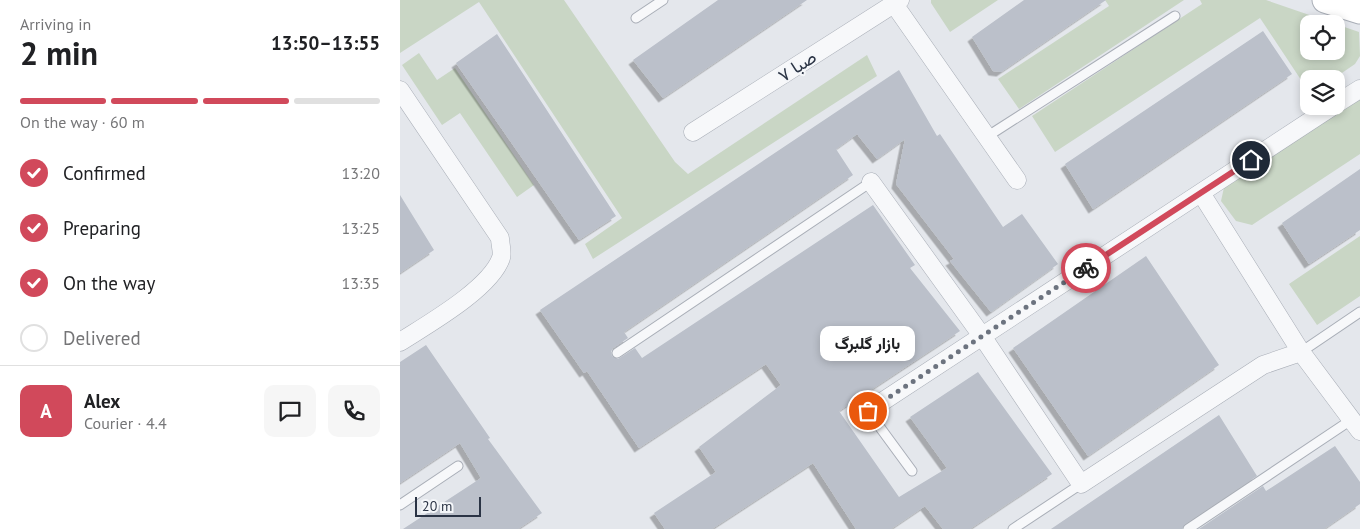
<!DOCTYPE html>
<html lang="en">
<head>
<meta charset="utf-8">
<style>
  :root { --surface:#fff; --page:#f6f6f6; --text:#202124; --muted:#757577; --line:#e0e0e0; --accent:#d1495b }
  body { margin:0; font-family:"PT Sans",Vazirmatn,sans-serif; background:var(--page); color:var(--text); height:100vh; display:flex; flex-direction:column; font-size:19px; white-space:nowrap }
  * { box-sizing:border-box; margin:0 }
  p { font-size:16px; color:var(--muted) }
  .icon { flex:none; width:28px; height:28px; fill:none; stroke:currentColor; stroke-width:2; stroke-linecap:round; stroke-linejoin:round }
  .map { position:relative; flex:1; overflow:hidden }
  .panel { display:flex; flex-direction:column; background:var(--surface); width:400px }
  .panel>* { flex:none }
  .controls { position:absolute; left:900px; top:15px; display:grid; gap:10px }
  .controls a { display:grid; place-items:center; width:45px; height:45px; border-radius:10px; background:var(--surface); box-shadow:0 2px 8px #0003; font-size:25px }
  .scale { position:absolute; left:15px; bottom:12px; width:66px; box-sizing:border-box; padding-left:5px; border:2px solid #2b3445; border-top:0; font-size:14px; line-height:18px; white-space:nowrap; color:#2b3445; -webkit-text-stroke:4px #f4f6f9; paint-order:stroke }
  .pin { position:absolute; display:grid; place-items:center; width:42px; height:42px; color:#fff; margin:-21px; border:2px solid #fff; border-radius:50%; box-shadow:0 1px 5px #0007 }
  .courier { position:absolute; display:grid; place-items:center; width:50px; height:50px; margin:-25px; border:4px solid #d1495b; border-radius:50%; background:#fff; color:#222; box-shadow:0 1px 6px #0007 }
  .bubble { position:absolute; height:35px; border-radius:10px; background:var(--surface); box-shadow:0 2px 8px #0003; font-size:16px; font-weight:800; line-height:35px; text-align:center }
  .summary em { font-style:normal; font-weight:800 }
  .summary div { display:flex; flex-direction:column-reverse }
  .summary { display:flex; align-items:center; justify-content:space-between; height:85px; padding:0 20px }
  h1 { font-size:32px; font-weight:800; line-height:38px }
  .bar { display:grid; grid-template-columns:repeat(4,1fr); gap:8px 5px; align-content:center; height:60px; padding:0 20px }
  .bar i { height:6px; border-radius:4px; background:var(--line) }
  .bar .selected { background:var(--accent) }
  .bar p { grid-column:span 4 }
  .line { display:flex; align-items:center; gap:12px; padding:0 20px; border-top:1px solid var(--line) }
  .line div { flex:1 }
  .round { display:grid; place-items:center; flex:none; width:52px; height:52px; border-radius:10px; background:var(--page) }
  ol { padding:0 20px; list-style:none }
  li { display:flex; align-items:center; gap:15px; height:55px }
  li p { margin-inline-start:auto }
  li .icon { padding:5px; border-radius:50%; background:var(--accent); color:#fff; stroke-width:4 }
  li:last-child { color:var(--muted) }
  li i { width:28px; height:28px; border:2px solid var(--line); border-radius:50% }
  main { display:flex; flex:1; min-height:0 }
  .map>svg:first-child { display:block }
  .green { fill:#c9d6c5; fill-rule:evenodd }
  .building { fill:#bbc0ca; filter:url(#shadow) }
  .lines { fill:none; stroke-linecap:round; stroke-linejoin:round }
  .lane-casing { stroke:#a9aeb7; stroke-width:11 }
  .street-casing { stroke:#a9aeb7; stroke-width:19 }
  .secondary-casing { stroke:#a9aeb7; stroke-width:27 }
  .lane { stroke:#f7f8fa; stroke-width:9 }
  .street { stroke:#f7f8fa; stroke-width:18 }
  .secondary { stroke:#fff; stroke-width:25 }
  .done { stroke:#6c737f; stroke-width:5; stroke-dasharray:0 9 }
  .route { stroke:#d1495b; stroke-width:6 }
  .labels { text-anchor:middle; dominant-baseline:central; stroke-width:4; stroke-linejoin:round; paint-order:stroke }
  .street-label { font-size:18px; fill:#2b3445; stroke:#f4f6f9 }
</style>
</head>
<body>
<main>
<section class="panel">
<div class="summary"><div><h1>2 min</h1><p>Arriving in</p></div><em>13:50–13:55</em></div>
<div class="bar"><i class="selected"></i><i class="selected"></i><i class="selected"></i><i></i><p>On the way · 60 m</p></div>
<ol>
<li><svg class="icon" aria-label="check" viewBox="0 0 24 24"><path d="M5 12l5 5 9-10"/></svg>Confirmed<p>13:20</p></li>
<li><svg class="icon" aria-label="check" viewBox="0 0 24 24"><path d="M5 12l5 5 9-10"/></svg>Preparing<p>13:25</p></li>
<li><svg class="icon" aria-label="check" viewBox="0 0 24 24"><path d="M5 12l5 5 9-10"/></svg>On the way<p>13:35</p></li>
<li><i></i>Delivered</li>
</ol>
<div class="line" style="height:90px"><b class="round" style="background:var(--accent);color:#fff">A</b><div><b>Alex</b><p>Courier · 4.4</p></div><a class="round"><svg class="icon" aria-label="chat" viewBox="0 0 24 24"><path d="M4 5h16v11H9l-5 4z"/></svg></a><a class="round"><svg class="icon" aria-label="phone" viewBox="0 0 24 24"><path d="M5 4h4l2 5-3 2q2 4 5 5l2-3 5 2v4C11 20 4 13 5 4z"/></svg></a></div>
</section>
<div class="map">
<svg width="960" height="529" viewBox="0 0 960 529">
  <defs>
    <filter id="shadow"><feDropShadow dx="-4.5" dy="4.5" stdDeviation="0" flood-color="#0004"/></filter>
  </defs>
  <rect width="100%" height="100%" fill="#e4e7ec"/>
  <path class="green" d="M0,0H164L275,162L288,174L467,55L477,76L193,259L185,244L222,218L79,2L0,53Z
    M531,0H598L550,32L531,3Z
    M705,0H784L619,109L598,79L709,6Z
    M800,0H866L959,32L960,56L955,64L933,79H909V92L860,18L655,152L632,116L802,4ZM909,24H936V51H909Z
    M19,53L37,80L55,68L134,185L117,197L60,113L42,125L2,65Z
    M960,97V154L852,225L836,221L821,201L825,183Z
    M960,236V296L917,325L889,284Z"/>
  <path class="building" d="M318,0H407L263,98L233,60Z
    M624,0H706L601,72L593,71L572,37Z
    M863,31L892,74L693,209L665,164Z
    M97,34L216,216L179,240L56,63Z
    M499,70L537,136L540,134L603,227L622,214L658,264L591,312L550,261L554,259L496,184L505,139L477,159L457,134L436,149L453,175L224,332L228,338L213,348L211,351L212,356L218,359L235,348L242,358L473,205L515,265L510,268L560,331L439,411L499,497L547,468L510,417L578,372L652,474L570,529H543L525,506L491,529H456L413,463L312,529H265L254,513L316,472L299,447L381,385L366,364L239,448L187,371L184,373L140,310Z
    M960,169V230L909,264L882,223Z
    M0,195L34,250L0,273Z
    M746,256L819,365L688,456L613,348Z
    M26,345L90,438L88,439L142,513L118,529H3L81,478L60,443L0,483V362Z
    M819,415L857,476L785,524L782,529H651Z
    M935,446L960,482V504L924,529H799L863,486L866,491Z"/>
  <g class="lines">
    <g class="lane-casing">
      <path id="lane" d="M236,18L263,0
        M588,136L775,16
        M901,352L960,312
        M217,353L471,182
        M468,411L512,471
        M0,505L58,466
        M613,529L681,484
        M788,529L951,420"/>
    </g>
    <g class="street-casing">
      <path id="street" d="M494,4L617,180
        M0,90L100,238C100,244 103,253 101,258C90,289 28,324 0,342
        M936,104L960,89
        M293,132L500,0
        M471,182L582,336L681,484L863,365L901,352
        M801,193L901,352L960,431
        M468,411L933,106"/>
    </g>
    <g class="secondary-casing">
      <path id="secondary" d="M925,0L960,11"/>
    </g>
    <use href="#lane" class="lane"/>
    <use href="#street" class="street"/>
    <use href="#secondary" class="secondary"/>
  </g>
  <g class="lines">
    <path class="done" d="M468,411L686,268"/>
    <path class="route" d="M686,268L851,160"/>
  </g>
  <g class="labels">
    <g class="street-label">
      <text transform="translate(397 66) rotate(-33)">صبا ۷</text>
    </g>
  </g>
</svg>
<div class="controls">
<a><svg class="icon" aria-label="locate" viewBox="0 0 24 24"><circle cx="12" cy="12" r="6"/><path d="M12 2v4M12 18v4M2 12h4M18 12h4"/></svg></a>
<a><svg class="icon" aria-label="layers" viewBox="0 0 24 24"><path d="M12 4l9 5-9 5-9-5zM3 14l9 5 9-5"/></svg></a>
</div>
<div class="scale">20 m</div>
<div class="pin" style="left:468px;top:411px;background:#ea580c"><svg class="icon" aria-label="bag" viewBox="0 0 24 24"><path d="M5 8h14l-1 12H6zM9 8a3 3 0 0 1 6 0"/></svg></div>
<div class="pin" style="left:851px;top:160px;background:#1f2937"><svg class="icon" aria-label="home" viewBox="0 0 24 24"><path d="M3 11l9-7 9 7M6 9v11h12V9"/></svg></div>
<div class="courier" style="left:686px;top:268px"><svg class="icon" aria-label="bike" viewBox="0 0 24 24"><circle cx="6" cy="16" r="4"/><circle cx="18" cy="16" r="4"/><path d="M6 16l4-8h5l3 8M10 8l3 8H6M13 5h3"/></svg></div>
<div class="bubble" style="left:420px;top:326px;width:95px">بازار گلبرگ</div>
</div>
</main>
</body>
</html>
